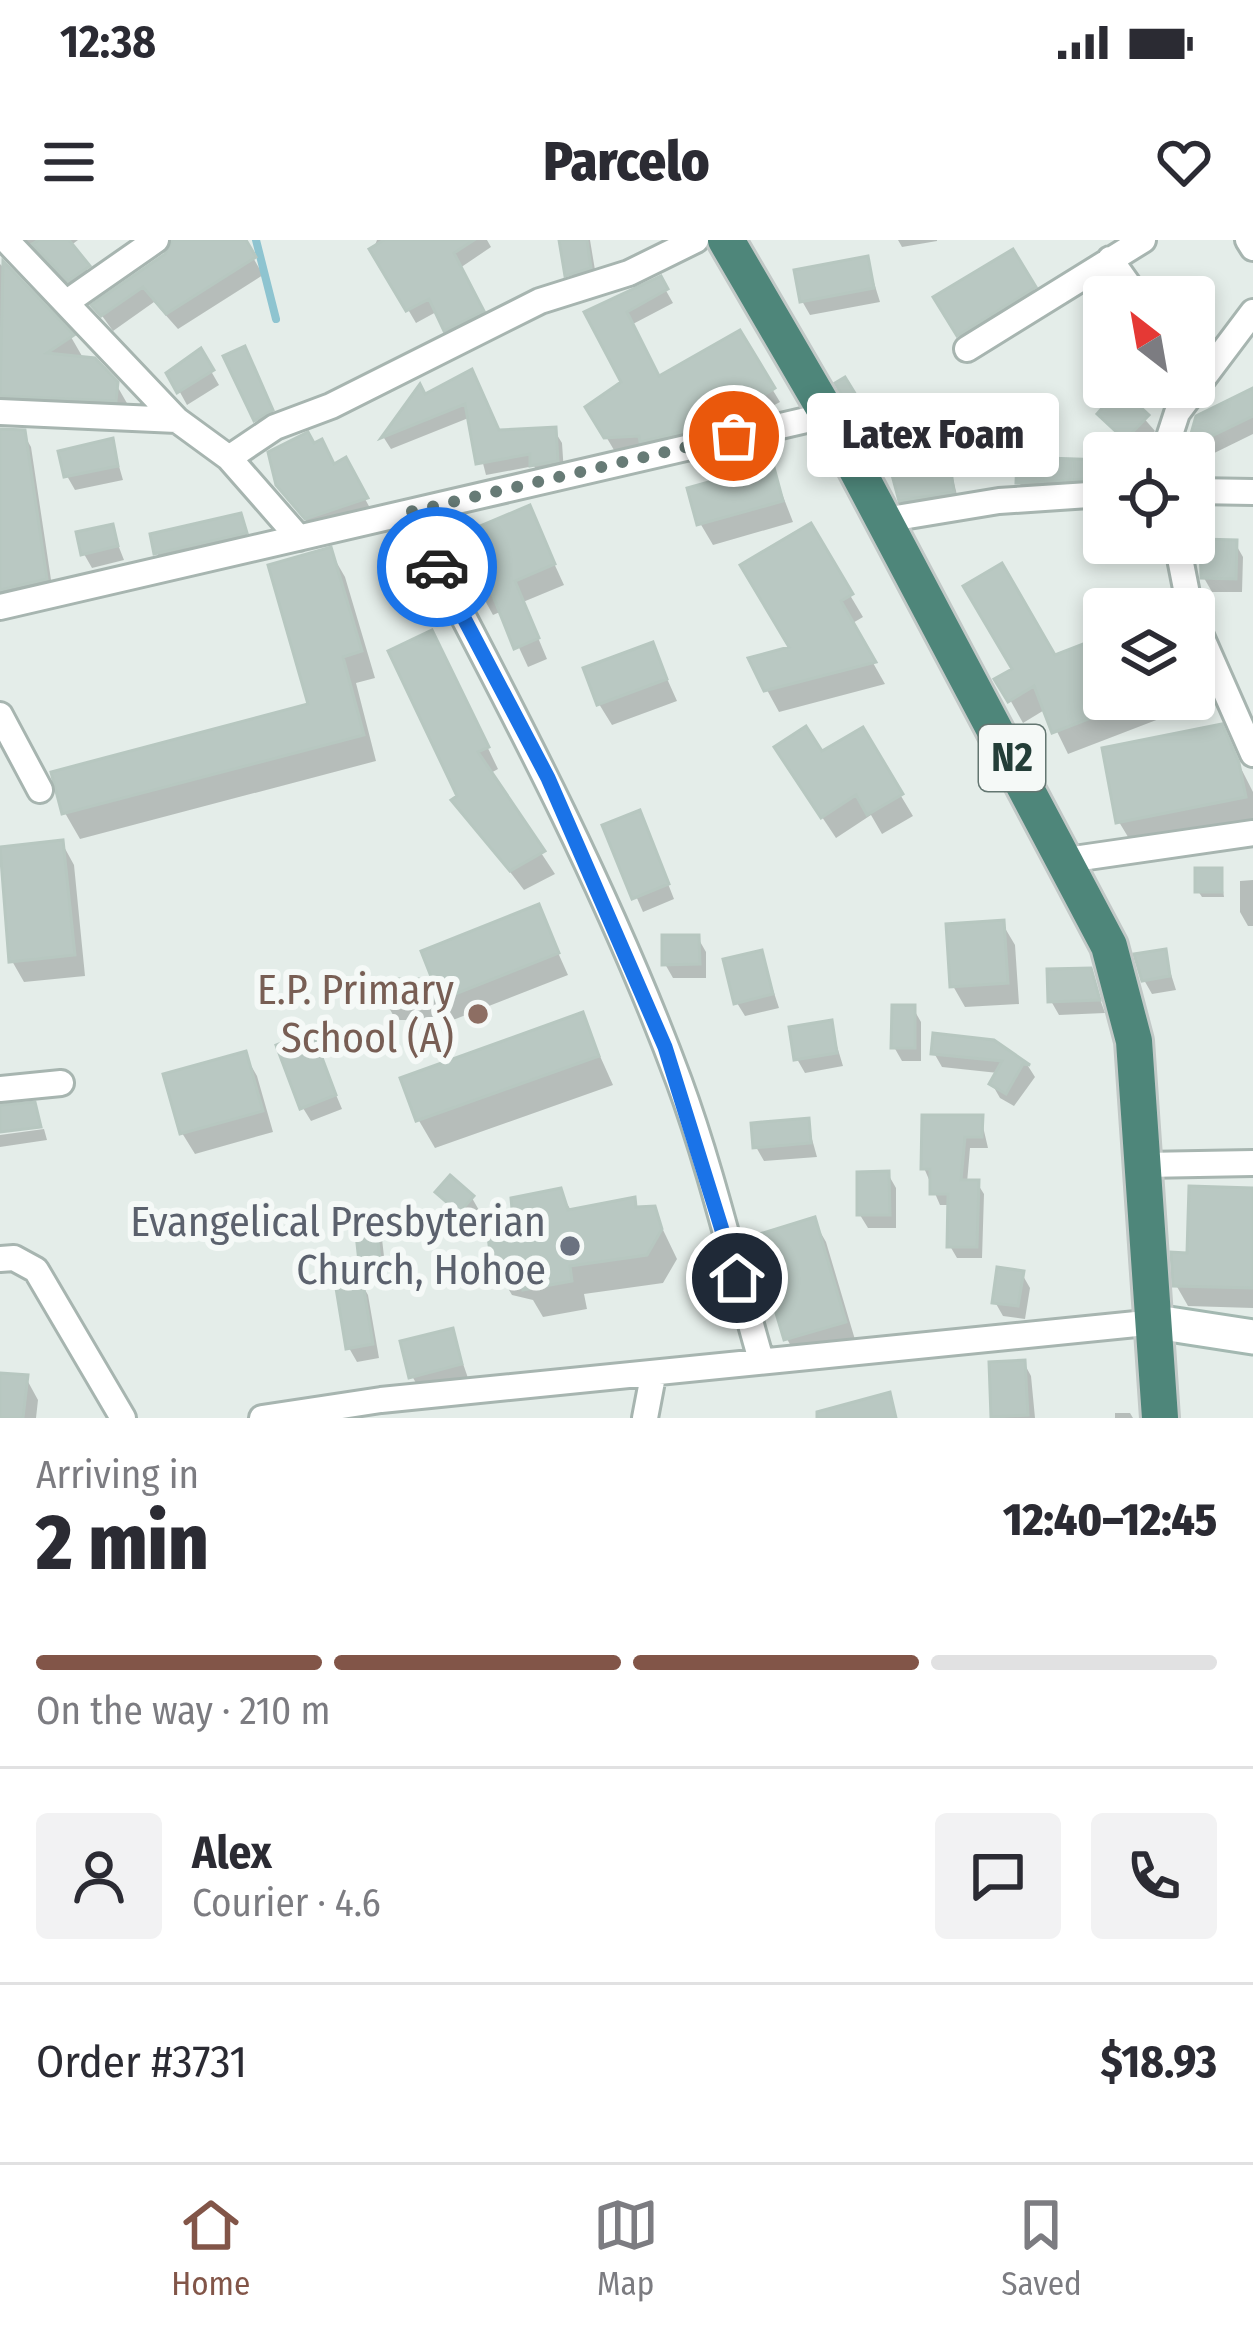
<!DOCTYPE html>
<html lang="en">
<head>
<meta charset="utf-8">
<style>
  :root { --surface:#fff; --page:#f2f2f3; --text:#2b2b33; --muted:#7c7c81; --line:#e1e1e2; --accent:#825548 }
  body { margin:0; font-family:"Fira Sans Condensed",sans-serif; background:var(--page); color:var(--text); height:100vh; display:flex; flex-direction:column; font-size:45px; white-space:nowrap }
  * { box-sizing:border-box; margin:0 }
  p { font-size:39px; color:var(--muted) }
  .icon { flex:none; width:66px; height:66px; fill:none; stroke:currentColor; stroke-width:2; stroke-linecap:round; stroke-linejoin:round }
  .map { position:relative; height:1178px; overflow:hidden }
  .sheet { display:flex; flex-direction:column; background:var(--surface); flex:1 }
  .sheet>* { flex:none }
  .needle { width:78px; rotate:329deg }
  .tools { position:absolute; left:1083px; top:36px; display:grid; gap:24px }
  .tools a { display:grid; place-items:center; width:132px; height:132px; border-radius:12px; background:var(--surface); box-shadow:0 6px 18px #0003; font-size:60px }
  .pin { position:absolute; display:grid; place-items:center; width:102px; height:102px; color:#fff; margin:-51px; border:6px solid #fff; border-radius:50%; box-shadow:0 3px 12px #0007 }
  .courier { position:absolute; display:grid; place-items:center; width:120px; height:120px; margin:-60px; border:9px solid #1a73e8; border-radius:50%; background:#fff; color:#222; box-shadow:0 3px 15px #0007 }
  .bubble { position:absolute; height:84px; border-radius:12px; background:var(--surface); box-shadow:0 6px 18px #0003; font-size:39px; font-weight:800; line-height:84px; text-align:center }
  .headline em { font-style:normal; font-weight:800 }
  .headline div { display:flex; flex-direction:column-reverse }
  .headline { display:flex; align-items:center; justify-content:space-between; height:204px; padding:0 36px }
  h1 { font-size:78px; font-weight:800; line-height:90px }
  .bar { display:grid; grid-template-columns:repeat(4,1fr); gap:18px 12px; align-content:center; height:144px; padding:0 36px }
  .bar i { height:15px; border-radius:9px; background:var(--line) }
  .bar .selected { background:var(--accent) }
  .bar p { grid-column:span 4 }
  .line { display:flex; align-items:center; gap:30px; padding:0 36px; border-top:3px solid var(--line) }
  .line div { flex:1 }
  .round { display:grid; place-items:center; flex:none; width:126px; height:126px; border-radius:12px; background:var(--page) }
  .status { display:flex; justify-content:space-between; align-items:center; height:84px; padding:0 60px; background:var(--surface); direction:ltr }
  .status svg { height:33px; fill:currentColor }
  header { display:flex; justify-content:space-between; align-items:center; height:156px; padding:0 36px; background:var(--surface); font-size:54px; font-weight:800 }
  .tabs { display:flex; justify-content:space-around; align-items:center; height:168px; border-top:3px solid var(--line); background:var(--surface); font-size:33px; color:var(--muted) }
  .tabs a { display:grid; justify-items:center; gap:6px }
  .tabs .selected { color:var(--accent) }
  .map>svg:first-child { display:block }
  .shadow { fill:#0003 }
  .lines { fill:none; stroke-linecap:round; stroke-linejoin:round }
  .stream { stroke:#8ec4d0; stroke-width:8 }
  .building { fill:#b9c8c2; stroke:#b7c7c0; stroke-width:3 }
  .minor-casing { stroke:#a7b5b0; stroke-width:30 }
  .secondary-casing { stroke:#a3b8b1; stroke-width:39 }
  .trunk-casing { stroke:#c2c9c7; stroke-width:42 }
  .minor { stroke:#fff; stroke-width:24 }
  .secondary { stroke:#fff; stroke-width:33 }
  .trunk { stroke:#4e867a; stroke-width:36 }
  .done { stroke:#677b76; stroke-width:12; stroke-dasharray:0 21.6 }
  .route { stroke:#1a73e8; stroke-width:15 }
  .education-dot { fill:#8d6e63; stroke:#f5f9f7; stroke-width:4.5 }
  .worship-dot { fill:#6b7280; stroke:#f5f9f7; stroke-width:4.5 }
  .labels { text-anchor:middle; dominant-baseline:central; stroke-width:12; stroke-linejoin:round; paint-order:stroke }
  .shield { fill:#f5f9f7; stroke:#637671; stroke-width:3 }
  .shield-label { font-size:39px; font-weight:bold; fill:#243e38 }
  .education-label { font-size:42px; fill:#785e54; stroke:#f5f9f7; text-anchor:end }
  .worship-label { font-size:42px; fill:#5b616d; stroke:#f5f9f7; text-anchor:end }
</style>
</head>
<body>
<div class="status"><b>12:38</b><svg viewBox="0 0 49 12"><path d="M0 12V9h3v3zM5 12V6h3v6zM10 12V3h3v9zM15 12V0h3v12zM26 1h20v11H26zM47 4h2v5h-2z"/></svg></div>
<header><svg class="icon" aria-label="menu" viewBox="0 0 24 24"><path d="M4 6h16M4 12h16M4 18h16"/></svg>Parcelo<svg class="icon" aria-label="heart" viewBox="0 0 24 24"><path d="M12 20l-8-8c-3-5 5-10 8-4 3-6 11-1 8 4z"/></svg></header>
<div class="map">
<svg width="1253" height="1178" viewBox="0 0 1253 1178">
  <rect width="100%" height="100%" fill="#e4ede9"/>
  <path class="shadow" d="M25,0H78L70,6L99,47L81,60Z
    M174,0H243L263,35L178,89L154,62L113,91L95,66L169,15Z
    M377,0H487L491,7L460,28L489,85L455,103L438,71L416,83L373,10Z
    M562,0H590L597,42L575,48Z
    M898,0H937V1L902,7Z
    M1012,13L1045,70L971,116L937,58Z
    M867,20L880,62L810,75L802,61Z
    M0,24L71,97L82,116L79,119L116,144L128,165L126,179L0,183Z
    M660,40L673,63L631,85L658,140L739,94L780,162L765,170L774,184L759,188L750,172L695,203L614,210L589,168L625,143L588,73Z
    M200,112L219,145L187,165L170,134Z
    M227,117L252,124L278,185L264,193Z
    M471,133L499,193L554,190L562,203L564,233L540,237L534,226L486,235L471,177L391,209L384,198L420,150L425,158Z
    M839,144L877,180L889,210L878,214Z
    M1121,152L1155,191L1134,212L1100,174Z
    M1253,160V194L1198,221L1188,203L1198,178Z
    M0,192L23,193L31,207L53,353L0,366Z
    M1037,194L1044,207L1026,221L1093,223V216H1104V250L1025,253L1019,242L1020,219L1009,205Z
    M112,202L123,240L75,250L67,236Z
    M945,207L959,263L908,271L902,260Z
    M344,221L375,277L317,296L279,244Z
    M772,228L793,282L713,305L700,283Z
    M529,269L564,345L523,362L547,419L528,427L502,371L493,375L482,355L458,299Z
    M240,276L252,307L165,327L157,313Z
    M111,287L124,320L92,328L84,314Z
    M810,288L863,377L851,384L885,444L779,472L767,450L793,409Z
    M1235,303L1243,317L1242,352H1212L1204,338Z
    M330,311L345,337L375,438L356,443L376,521L80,599L65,573L55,534L312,466Z
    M1104,399V459H1194V418L1211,459L1068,514L1046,469L1023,483L999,440Z
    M652,405L677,461L612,485L599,464Z
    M443,415L498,529L489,534L555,634L524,650L455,561L461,556Z
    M1220,487L1253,552V587L1136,610L1119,582Z
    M862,491L913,576L882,594L871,575L836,598L790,529Z
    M606,587L646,588L674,659L643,672Z
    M62,603L74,625L85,736L24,742L12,721L0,610Z
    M1220,631L1224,657H1202L1198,651Z
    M1253,640V686H1248L1240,672V641Z
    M538,668L568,735L453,780H396L384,759L436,742Z
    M1002,683L1015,705L1019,764L965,767L953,746Z
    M698,698L706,712V738H673L665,724Z
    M1164,712L1176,750L1152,754L1144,740Z
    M761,713L779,768L745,776L737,763Z
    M1090,731L1105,773L1059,775L1051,761Z
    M913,768L921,782V821H902L894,807Z
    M582,776L613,845L435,908L418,879Z
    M830,783L843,826L805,833L797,819Z
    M311,795L342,869L311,881L303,868Z
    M993,802L1028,826L1035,837L1014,866L1000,858L992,844L998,833L942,827L934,813Z
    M245,815L257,836L273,892L195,914L182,893Z
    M981,878L988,908H970L967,943H977L984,954L982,1018H957L950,1006L951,965H940L924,928Z
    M807,881L817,917L764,921L756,907Z
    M44,889L47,900L0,907V895Z
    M888,934L896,948V988H868L860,975Z
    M1253,951V1068L1188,1066L1176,1045L1190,1016Z
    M560,952L572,972L634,961L639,970L653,969L677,1019L663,1043L584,1054L587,1069L543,1077L533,1060L512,1055L495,1026Z
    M439,953L472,958L480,972L468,985Z
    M373,976L381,990L386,1034L370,1035L362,1021Z
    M814,981L826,1002L856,1103L799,1120L787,1099Z
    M1022,1034L1030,1048L1025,1079L1003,1076L995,1062Z
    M360,1041L368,1055L379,1118L357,1122L349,1108Z
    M452,1092L468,1138L420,1150L412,1136Z
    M1024,1123L1031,1136L1035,1178H995Z
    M0,1136L26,1138L38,1160L36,1178H0Z
    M1115,1173H1130L1133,1178H1115Z"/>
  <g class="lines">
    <path class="stream" d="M256,0L276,79"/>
  </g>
  <path class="building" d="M39,0H69L90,26L68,41L32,4Z
    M172,0H246L256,17L166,74L143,47L101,76L91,65L165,14Z
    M384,0H474L454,13L484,71L444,91L429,59L406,71L369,9Z
    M559,0H587L591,28L565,36Z
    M1013,9L1036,47L957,96L933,57Z
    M868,16L874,48L800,62L794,30Z
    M3,21L74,95L47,113L95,118L118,142L116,161L0,156Z
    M661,36L668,49L627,72L659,136L740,90L775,148L761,157L770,172L749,176L740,161L687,191L640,202L639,196L604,198L585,167L621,142L584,72Z
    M245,106L273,170L254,181L223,116Z
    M201,108L214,130L177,153L166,133Z
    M472,129L499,190L556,187L558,221L530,226V214L476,224L465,164L381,198L420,144L425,154Z
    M845,137L864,168L872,165L885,198L869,204L835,143Z
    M1120,148L1149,175L1125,200L1097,174Z
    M1253,148V176L1187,208L1196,176Z
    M1024,171L1039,192L1013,211L998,190Z
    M0,189L25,190L47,339L0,350Z
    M308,192L314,203L322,199L334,224L346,217L368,258L305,279L276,245L268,212Z
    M113,198L118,226L64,237L58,211Z
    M947,203L954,252L899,261L892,235L899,231L891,213Z
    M1017,217L1104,220V238L1016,243Z
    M773,224L783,261L697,285L687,248Z
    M530,265L555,324L515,341L539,398L514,409L491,351L479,356L454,297Z
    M241,273L247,293L154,314L150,294Z
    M811,283L853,354L841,361L876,422L764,451L748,418L789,407L740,325Z
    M113,284L118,306L81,315L76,292Z
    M1200,299L1237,300L1236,339L1201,338Z
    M331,307L362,411L343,417L364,495L62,574L51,532L308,464L268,325Z
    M1002,323L1055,415L1104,396V473L1052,493L1034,446L1008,462L994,439L1012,429L963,346Z
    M432,390L489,507L478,512L545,611L510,631L451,560L457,556L388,411Z
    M653,402L667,439L597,465L583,428Z
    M1222,484L1239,523L1246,557L1116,583L1102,508Z
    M806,486L822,511L863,487L903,554L867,575L856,555L821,578L774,507Z
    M640,570L669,644L632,659L602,585Z
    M63,600L75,715L9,722L0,607Z
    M1195,628H1222V652H1195Z
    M539,664L559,713L440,760H381V739H432L421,711Z
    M1004,680L1008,743L950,747L946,684Z
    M662,695H699L700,724L662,725Z
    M1166,709L1170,736L1142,741L1134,714Z
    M762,710L773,754L734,764L723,719Z
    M1091,728L1100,760L1048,762L1047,729Z
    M892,765H915V808H891Z
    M583,772L599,816L416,881L400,838Z
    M832,780L837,813L794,820L789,787Z
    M312,791L336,855L300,869L276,805Z
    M933,793L994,800L1030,825L1023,824L1006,854L989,844L1002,821L931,814Z
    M246,811L263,871L180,894L163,834Z
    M35,862L41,887L0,892V865Z
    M922,875H983L982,897H965L961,940H979L977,1007H947L948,954H930V929H921Z
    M809,878L811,903L753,908L751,883Z
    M889,931L890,975H857V932Z
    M450,935L474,956L459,973L435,952Z
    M1189,946L1253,948V1048L1173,1046L1171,1012L1187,1013Z
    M561,948L568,970L635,957L636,967L655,966L662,989L647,1015L570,1026L572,1041L523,1050L522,1034L492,1027L488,997L505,983L514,991L511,958Z
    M375,973L380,1020L359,1022L354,975Z
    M815,977L846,1082L784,1100L753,996Z
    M997,1027L1024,1031L1018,1066L992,1063Z
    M362,1038L373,1104L346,1109L335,1042Z
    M453,1088L462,1124L409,1138L400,1101Z
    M1025,1120L1028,1175L991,1177L989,1122Z
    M0,1133L28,1135L23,1178H0Z
    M890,1152L896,1178H817V1172Z"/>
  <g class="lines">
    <g class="minor-casing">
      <path id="minor" d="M6,0L177,180
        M1248,0L1253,8
        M1110,19L1137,57
        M67,62L156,0
        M967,109L1143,0
        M0,172L177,180L229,218L299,298
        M1164,213L1177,173L1253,72
        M229,218L275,187L331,166L540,61L629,33L696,0
        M1194,251L1253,252
        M409,273C506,458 606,644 679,841C712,931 734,1027 761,1120
        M884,280L999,261L1104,254
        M1177,303L1190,369
        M0,367L828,175
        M1194,380L1253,514
        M0,475L40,550
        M1067,620L1253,593
        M0,849L61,843
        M1144,925L1253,923
        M0,1019L14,1018L36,1030L123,1178
        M262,1178L381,1160L1156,1082
        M645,1178L653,1136"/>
    </g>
    <g class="secondary-casing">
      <path id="secondary" d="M1156,1082L1253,1097"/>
    </g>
    <g class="trunk-casing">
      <path id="trunk" d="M726,0L828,175L1109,706L1134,801L1160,1178"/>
    </g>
    <use href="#minor" class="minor"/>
    <use href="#secondary" class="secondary"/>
    <use href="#trunk" class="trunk"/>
  </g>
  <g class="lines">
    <path class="done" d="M437,327L409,272L734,196"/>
    <path class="route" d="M437,327L548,538L665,807L737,1038"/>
  </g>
  <circle class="education-dot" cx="478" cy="774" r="12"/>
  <circle class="worship-dot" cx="570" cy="1006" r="12"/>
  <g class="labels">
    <rect class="shield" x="979" y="485" width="66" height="66" rx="9"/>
    <g class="shield-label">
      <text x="1012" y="518">N2</text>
    </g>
    <g class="education-label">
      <text x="454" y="750">E.P. Primary<tspan x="454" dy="48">School (A)</tspan></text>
    </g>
    <g class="worship-label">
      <text x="546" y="982">Evangelical Presbyterian<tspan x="546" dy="48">Church, Hohoe</tspan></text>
    </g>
  </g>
</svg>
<div class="tools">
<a><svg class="needle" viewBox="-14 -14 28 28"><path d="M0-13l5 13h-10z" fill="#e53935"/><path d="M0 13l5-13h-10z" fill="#7c7c81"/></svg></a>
<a><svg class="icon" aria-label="locate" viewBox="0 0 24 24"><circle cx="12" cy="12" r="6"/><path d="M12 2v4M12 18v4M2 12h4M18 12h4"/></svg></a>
<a><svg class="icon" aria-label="layers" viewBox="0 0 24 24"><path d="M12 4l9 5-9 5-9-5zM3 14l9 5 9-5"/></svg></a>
</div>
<div class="pin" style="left:734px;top:196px;background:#ea580c"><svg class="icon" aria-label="bag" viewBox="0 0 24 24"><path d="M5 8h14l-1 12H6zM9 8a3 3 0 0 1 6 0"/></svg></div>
<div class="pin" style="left:737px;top:1038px;background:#1f2937"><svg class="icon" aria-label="home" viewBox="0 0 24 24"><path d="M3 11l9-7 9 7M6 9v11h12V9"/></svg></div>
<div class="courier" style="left:437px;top:327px"><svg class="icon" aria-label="car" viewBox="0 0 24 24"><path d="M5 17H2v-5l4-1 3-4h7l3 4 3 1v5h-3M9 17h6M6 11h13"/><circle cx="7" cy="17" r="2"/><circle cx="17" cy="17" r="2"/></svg></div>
<div class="bubble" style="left:807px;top:153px;width:252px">Latex Foam</div>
</div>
<section class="sheet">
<div class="headline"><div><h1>2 min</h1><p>Arriving in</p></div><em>12:40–12:45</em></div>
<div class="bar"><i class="selected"></i><i class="selected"></i><i class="selected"></i><i></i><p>On the way · 210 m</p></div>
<div class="line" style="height:216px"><a class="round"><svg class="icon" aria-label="person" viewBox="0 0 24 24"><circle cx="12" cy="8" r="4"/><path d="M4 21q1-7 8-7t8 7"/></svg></a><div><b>Alex</b><p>Courier · 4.6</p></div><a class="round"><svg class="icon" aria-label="chat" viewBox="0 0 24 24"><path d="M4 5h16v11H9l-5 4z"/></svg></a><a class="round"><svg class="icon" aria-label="phone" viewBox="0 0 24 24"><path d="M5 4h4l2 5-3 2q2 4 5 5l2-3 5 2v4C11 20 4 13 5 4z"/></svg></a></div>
<div class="line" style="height:156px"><div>Order #3731</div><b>$18.93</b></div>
</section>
<nav class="tabs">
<a class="selected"><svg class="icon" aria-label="home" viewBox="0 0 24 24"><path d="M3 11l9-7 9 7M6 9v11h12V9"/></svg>Home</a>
<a><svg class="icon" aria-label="map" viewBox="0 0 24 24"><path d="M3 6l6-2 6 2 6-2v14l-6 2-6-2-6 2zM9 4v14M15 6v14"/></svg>Map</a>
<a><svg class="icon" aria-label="saved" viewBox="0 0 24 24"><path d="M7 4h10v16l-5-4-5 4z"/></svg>Saved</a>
</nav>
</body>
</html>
